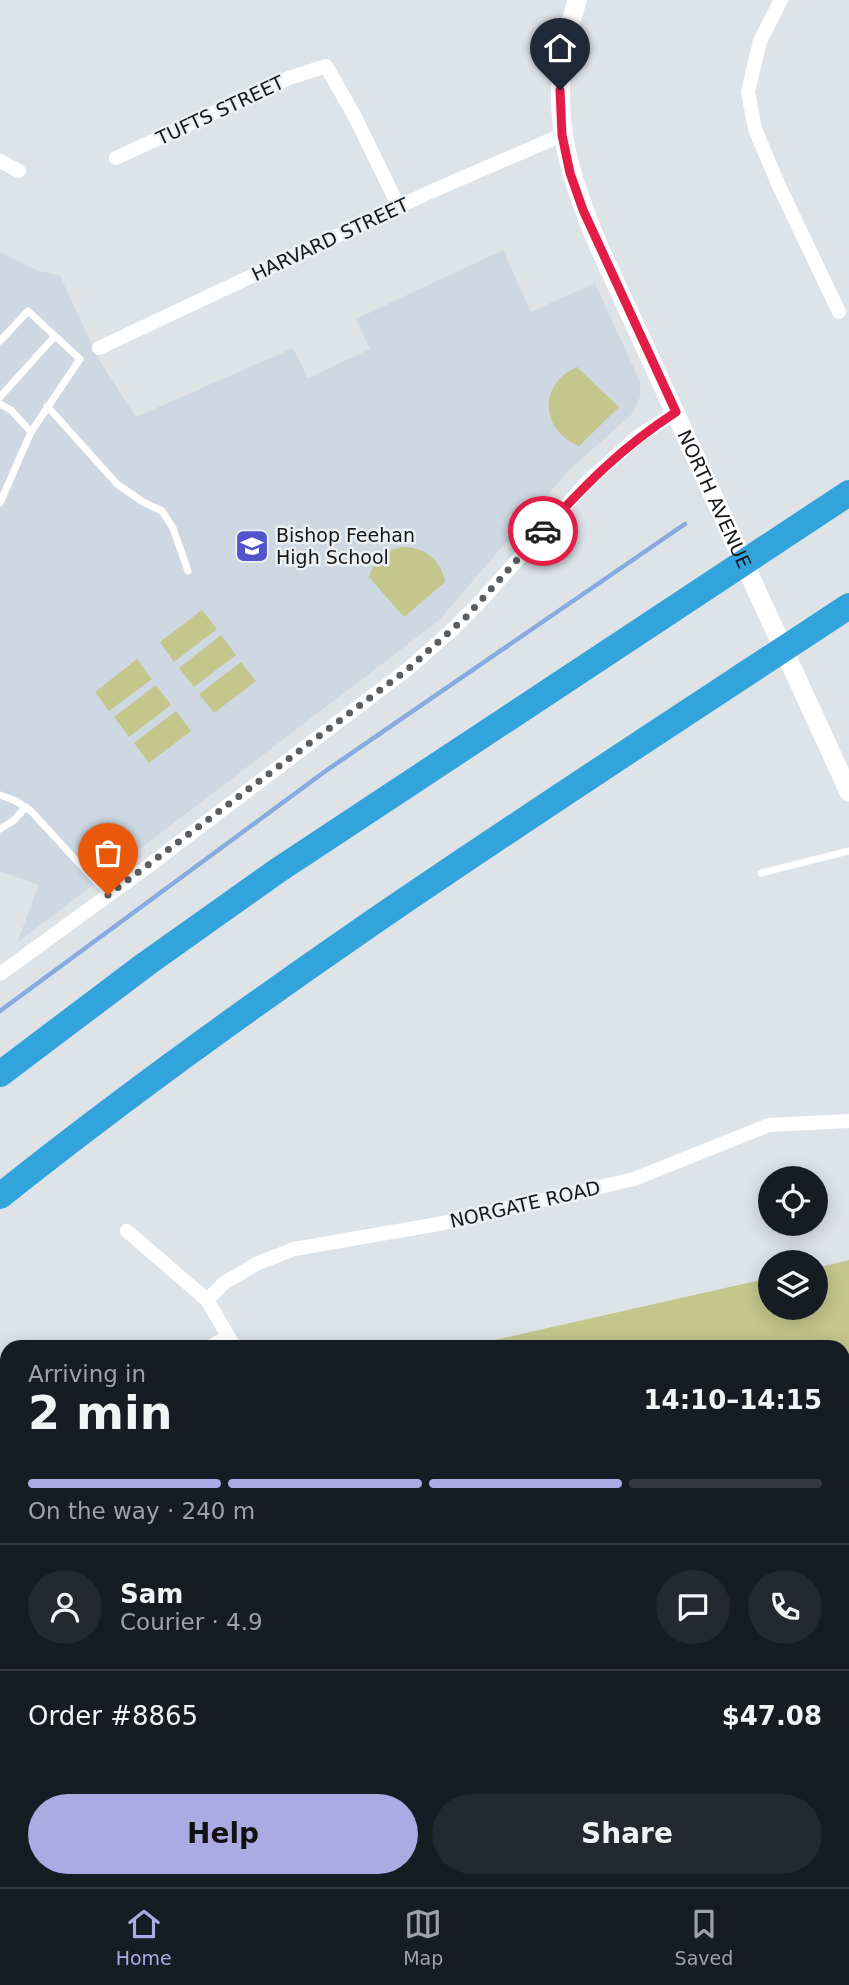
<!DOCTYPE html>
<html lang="en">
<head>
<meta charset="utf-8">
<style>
  :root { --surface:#171b24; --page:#242831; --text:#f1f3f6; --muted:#9ea1a6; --line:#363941; --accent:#aaabe3 }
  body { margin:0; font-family:"DejaVu Sans",sans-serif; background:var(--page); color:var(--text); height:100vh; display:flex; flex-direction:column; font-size:26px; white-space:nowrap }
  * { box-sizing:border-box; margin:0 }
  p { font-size:23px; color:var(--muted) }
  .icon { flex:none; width:38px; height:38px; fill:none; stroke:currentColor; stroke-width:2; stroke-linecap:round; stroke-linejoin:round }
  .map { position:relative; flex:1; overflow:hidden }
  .side { position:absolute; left:0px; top:1340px; width:850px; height:548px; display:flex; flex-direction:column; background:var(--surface); border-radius:21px 21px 0 0; box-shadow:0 4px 18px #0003 }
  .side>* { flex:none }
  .controls { position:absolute; left:758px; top:1166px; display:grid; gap:14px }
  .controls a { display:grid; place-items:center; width:70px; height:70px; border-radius:50%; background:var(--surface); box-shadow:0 4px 18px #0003; font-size:35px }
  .pin { position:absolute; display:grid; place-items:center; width:60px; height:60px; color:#fff; margin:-72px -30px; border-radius:50% 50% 50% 0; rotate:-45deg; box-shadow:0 0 7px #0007 }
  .pin .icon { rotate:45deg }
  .courier { position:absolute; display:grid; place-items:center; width:70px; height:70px; margin:-35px; border:5px solid #e11d48; border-radius:50%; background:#fff; color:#222; box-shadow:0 2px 9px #0007 }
  .overview em { font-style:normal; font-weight:600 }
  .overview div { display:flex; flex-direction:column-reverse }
  .overview { display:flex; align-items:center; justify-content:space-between; height:119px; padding:0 28px }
  h1 { font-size:46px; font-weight:600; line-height:52px }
  .bar { display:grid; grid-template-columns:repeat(4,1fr); gap:10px 7px; align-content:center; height:84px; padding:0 28px }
  .bar i { height:9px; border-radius:5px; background:var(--line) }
  .bar .active { background:var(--accent) }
  .bar p { grid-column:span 4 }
  .line { display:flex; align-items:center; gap:18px; padding:0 28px; border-top:2px solid var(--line) }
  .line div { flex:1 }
  .round { display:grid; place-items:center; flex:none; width:74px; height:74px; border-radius:37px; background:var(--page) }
  .primary-button { display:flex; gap:14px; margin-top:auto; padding:14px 28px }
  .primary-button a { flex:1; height:80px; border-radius:42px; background:var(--accent); color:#111; font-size:28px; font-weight:600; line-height:80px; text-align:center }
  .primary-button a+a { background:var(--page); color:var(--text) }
  .tab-bar { display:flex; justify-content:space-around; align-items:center; height:98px; border-top:2px solid var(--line); background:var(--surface); font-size:19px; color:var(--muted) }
  .tab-bar a { display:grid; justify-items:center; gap:4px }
  .tab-bar .active { color:var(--accent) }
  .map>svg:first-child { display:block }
  .built { fill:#cdd8e3 }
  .grass { fill:#c3c78b }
  .forest { fill:url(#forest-firs) }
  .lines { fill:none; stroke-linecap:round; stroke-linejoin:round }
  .stream { stroke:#86abde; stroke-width:4.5 }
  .service { stroke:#fff; stroke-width:7 }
  .minor { stroke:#fff; stroke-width:14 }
  .secondary { stroke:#fff; stroke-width:19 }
  .motorway { stroke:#33a3db; stroke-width:26 }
  .done { stroke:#5b5e61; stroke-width:7; stroke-dasharray:0 12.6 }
  .route { stroke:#e11d48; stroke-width:9 }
  .labels { text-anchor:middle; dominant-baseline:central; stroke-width:5; stroke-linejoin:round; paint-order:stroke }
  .street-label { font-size:19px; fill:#151618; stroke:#ebf0f5 }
  .poi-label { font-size:19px; fill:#151618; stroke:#ebf0f5; text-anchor:start }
</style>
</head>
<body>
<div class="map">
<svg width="849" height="1887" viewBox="0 0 849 1887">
  <defs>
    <pattern id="forest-firs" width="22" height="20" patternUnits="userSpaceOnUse" patternTransform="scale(1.75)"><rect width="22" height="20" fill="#c3c78b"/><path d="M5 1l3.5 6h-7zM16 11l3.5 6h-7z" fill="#a7aa77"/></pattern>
  </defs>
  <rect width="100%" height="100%" fill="#dee3e8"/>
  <path class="built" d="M503,250L531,312L595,283L640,382V397L631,415L569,470L438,621L17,943L39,885L0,871V252L36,270L60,276L99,360L136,417L293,348L308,378L370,349L356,319Z"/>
  <path class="grass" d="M577,367L619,407L579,446C540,430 538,384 577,367Z
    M402,547C425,547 441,559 445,582L404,617L369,577C374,560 385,550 402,547Z
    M202,610L217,629L174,662L160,642Z
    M221,635L236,655L194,687L179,668Z
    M137,659L152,679L109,711L95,692Z
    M241,662L256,681L214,713L199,694Z
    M156,685L171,705L129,737L114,717Z
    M176,711L191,731L149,763L134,743Z
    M849,1260V1354L844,1355V1348L463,1347L770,1278V1307H816V1268Z
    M7,1764V1846L0,1861V1780Z"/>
  <path class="forest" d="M0,1525L7,1534V1764L0,1780Z"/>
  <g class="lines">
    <path class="stream" d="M0,1011L327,770L685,524"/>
    <path class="service" d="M0,341L28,311L80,359L31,432L0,503
      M0,397L55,336
      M0,404L11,410L31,432
      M47,406L117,484L143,502L162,511L173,528L188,571
      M0,795L16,801L31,811L108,895
      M0,829L13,821L26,807
      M761,873L849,851
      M201,1348L227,1333
      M254,1881L257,1887
      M83,1887L92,1883L104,1887"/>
    <path class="minor" d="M781,0L760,41L748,92L755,129L779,186L839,312
      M116,158L289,78L326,66L354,115L399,207
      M0,161L19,171
      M99,348L430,192L562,135
      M0,974L147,867L408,669L452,630L479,603L586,483L637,437L676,412
      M127,1231L207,1300L235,1348
      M207,1300L224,1283L256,1264L294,1249L444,1223L634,1179L769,1125L849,1121
      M446,1881L450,1887"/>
    <path class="secondary" id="s1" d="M577,0C574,14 568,27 566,41C550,118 570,179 600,249L849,792"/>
    <path class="motorway" d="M0,1074L146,964L277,871L849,493
      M0,1196C270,981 561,796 849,606"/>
  </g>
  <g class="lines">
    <path class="done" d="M108,895L408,669L466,617L543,531"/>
    <path class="route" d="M543,531C586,484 622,447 676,412L583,210L570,173L562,135L560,90"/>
  </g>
  <defs>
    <g id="school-square" transform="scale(1.75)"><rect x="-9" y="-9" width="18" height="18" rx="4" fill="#5354cb" stroke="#ebf0f5"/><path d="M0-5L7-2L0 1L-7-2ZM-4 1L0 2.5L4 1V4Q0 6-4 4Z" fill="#fff"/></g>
  </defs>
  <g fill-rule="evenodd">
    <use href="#school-square" x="252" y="546"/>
  </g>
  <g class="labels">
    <g class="street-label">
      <text transform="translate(220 110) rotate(-25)">TUFTS STREET</text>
      <text transform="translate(330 239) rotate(-25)">HARVARD STREET</text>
      <text stroke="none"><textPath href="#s1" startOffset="532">NORTH AVENUE</textPath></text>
      <text transform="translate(525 1204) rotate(-13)">NORGATE ROAD</text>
    </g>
    <g class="poi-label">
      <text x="276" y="535">Bishop Feehan<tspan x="276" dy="22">High School</tspan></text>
    </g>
  </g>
</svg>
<div class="controls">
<a><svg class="icon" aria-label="locate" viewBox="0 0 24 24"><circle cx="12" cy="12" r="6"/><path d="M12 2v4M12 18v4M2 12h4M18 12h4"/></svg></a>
<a><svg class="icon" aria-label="layers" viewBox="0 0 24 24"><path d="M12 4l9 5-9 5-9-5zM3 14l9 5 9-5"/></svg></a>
</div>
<div class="pin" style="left:108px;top:895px;background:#ea580c"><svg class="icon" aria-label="bag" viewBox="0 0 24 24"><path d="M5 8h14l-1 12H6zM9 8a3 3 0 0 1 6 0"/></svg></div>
<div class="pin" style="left:560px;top:90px;background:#1f2937"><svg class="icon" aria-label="home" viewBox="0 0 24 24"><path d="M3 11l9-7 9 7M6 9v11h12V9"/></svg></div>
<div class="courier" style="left:543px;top:531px"><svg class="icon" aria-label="car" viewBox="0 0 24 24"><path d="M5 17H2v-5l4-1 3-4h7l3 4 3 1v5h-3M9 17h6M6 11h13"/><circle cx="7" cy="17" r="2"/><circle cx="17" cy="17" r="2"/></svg></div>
<section class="side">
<div class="overview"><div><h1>2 min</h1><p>Arriving in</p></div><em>14:10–14:15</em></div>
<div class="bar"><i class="active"></i><i class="active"></i><i class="active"></i><i></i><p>On the way · 240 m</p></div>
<div class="line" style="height:126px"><a class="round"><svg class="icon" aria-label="person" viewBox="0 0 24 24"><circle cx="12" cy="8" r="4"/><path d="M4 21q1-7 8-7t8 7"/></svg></a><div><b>Sam</b><p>Courier · 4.9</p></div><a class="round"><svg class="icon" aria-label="chat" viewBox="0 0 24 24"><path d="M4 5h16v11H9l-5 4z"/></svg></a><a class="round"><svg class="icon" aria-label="phone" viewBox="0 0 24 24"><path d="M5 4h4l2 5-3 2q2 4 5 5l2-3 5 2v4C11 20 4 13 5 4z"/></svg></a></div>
<div class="line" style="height:91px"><div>Order #8865</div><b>$47.08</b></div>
<div class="primary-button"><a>Help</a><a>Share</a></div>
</section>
</div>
<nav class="tab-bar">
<a class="active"><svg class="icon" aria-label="home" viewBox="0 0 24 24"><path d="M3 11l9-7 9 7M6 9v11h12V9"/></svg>Home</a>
<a><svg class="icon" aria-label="map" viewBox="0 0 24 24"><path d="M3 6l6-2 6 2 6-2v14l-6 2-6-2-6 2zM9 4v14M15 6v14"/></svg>Map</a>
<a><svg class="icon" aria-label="saved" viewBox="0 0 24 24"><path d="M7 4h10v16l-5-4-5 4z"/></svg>Saved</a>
</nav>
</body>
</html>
